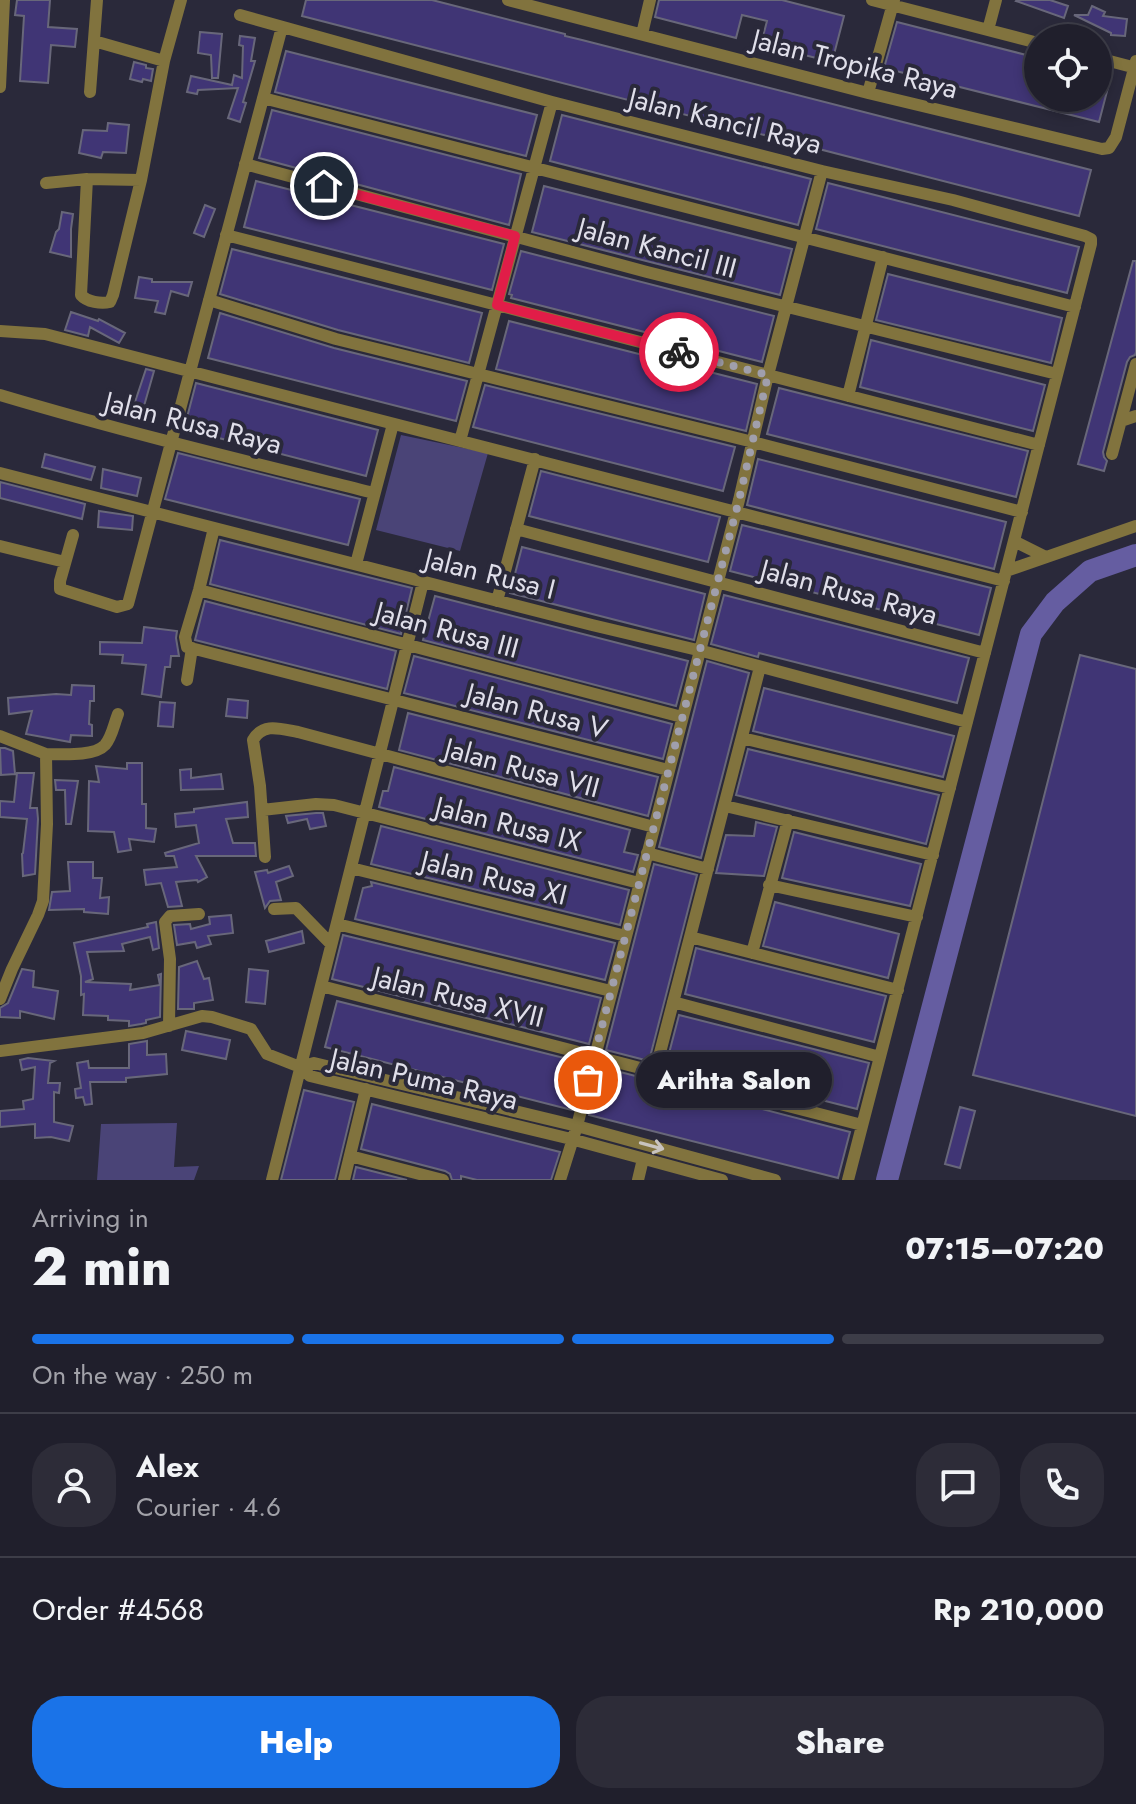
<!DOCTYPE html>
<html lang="en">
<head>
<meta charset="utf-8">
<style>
  :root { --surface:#201f2c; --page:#2d2c38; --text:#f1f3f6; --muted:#a2a2a9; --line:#3d3d48; --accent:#1a73e8 }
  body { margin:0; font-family:Jost,sans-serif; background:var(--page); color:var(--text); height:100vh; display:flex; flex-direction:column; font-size:30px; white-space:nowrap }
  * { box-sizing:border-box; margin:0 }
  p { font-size:26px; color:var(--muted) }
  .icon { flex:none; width:44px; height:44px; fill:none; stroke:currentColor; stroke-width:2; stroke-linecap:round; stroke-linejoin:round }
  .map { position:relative; height:1180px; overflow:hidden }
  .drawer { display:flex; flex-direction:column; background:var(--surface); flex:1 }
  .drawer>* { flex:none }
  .tools { position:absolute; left:1024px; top:24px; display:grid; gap:16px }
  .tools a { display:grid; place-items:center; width:88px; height:88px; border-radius:50%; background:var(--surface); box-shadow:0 4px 12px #0003,0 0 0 2px var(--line); font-size:40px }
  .pin { position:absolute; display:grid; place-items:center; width:68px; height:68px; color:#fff; margin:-34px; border:4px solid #fff; border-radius:50%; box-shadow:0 2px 8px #0007 }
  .courier { position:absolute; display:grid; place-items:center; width:80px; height:80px; margin:-40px; border:6px solid #e11d48; border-radius:50%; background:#fff; color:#222; box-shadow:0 2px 10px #0007 }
  .bubble { position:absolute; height:56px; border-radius:28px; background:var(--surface); box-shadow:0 4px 12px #0003,0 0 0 2px var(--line); font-size:26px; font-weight:800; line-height:56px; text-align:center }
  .head em { font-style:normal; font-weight:800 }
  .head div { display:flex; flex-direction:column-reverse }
  .head { display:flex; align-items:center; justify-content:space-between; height:136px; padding:0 32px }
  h1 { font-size:52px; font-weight:800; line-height:60px }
  .bar { display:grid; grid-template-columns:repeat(4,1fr); gap:12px 8px; align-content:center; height:96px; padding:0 32px }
  .bar i { height:10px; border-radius:6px; background:var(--line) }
  .bar .on { background:var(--accent) }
  .bar p { grid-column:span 4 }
  .line { display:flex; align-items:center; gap:20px; padding:0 32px; border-top:2px solid var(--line) }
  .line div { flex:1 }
  .round { display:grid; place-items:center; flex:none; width:84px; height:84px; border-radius:32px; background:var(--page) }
  .action { display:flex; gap:16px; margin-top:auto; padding:16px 32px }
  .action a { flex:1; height:92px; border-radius:32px; background:var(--accent); color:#fff; font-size:32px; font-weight:800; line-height:92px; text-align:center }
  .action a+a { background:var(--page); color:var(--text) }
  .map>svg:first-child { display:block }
  .green { fill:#4a4477 }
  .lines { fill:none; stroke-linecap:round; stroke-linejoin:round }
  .river { stroke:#655da1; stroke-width:22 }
  .building { fill:#403575; stroke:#68677a; stroke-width:2 }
  .street { stroke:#81733e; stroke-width:12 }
  .oneway { stroke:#c8c4bf }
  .done { stroke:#a09fac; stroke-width:8; stroke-dasharray:0 14.4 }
  .route { stroke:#e11d48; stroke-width:10 }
  .labels { text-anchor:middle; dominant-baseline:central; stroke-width:8; stroke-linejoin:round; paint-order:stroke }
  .street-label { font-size:28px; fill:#e0dfea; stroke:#2a293a }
</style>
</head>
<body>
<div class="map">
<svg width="1136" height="1180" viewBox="0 0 1136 1180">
  <rect width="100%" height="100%" fill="#2a293a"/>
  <path class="green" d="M401,435L488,453L460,551L376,530Z
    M177,1123L174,1167L199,1166L194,1180H97L101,1124Z"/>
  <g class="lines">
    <path class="river" d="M887,1180L1031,634L1055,602L1090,571L1136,555"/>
  </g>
  <path class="building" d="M17,0H50L48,27L77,29L75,47L51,45L48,83L20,81L24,16L15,15Z
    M306,0H432L565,34V36L582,40L1091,170L1079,216L302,16Z
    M659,0H782L844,16L832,62L761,44L767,21L742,15L736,38L655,17Z
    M1017,0H1050L1068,6L1064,18L1016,1Z
    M1092,6L1105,12L1103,16L1127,19L1125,36L1111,35V33L1074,15H1088Z
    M897,22L1038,58V98H1098V73L1111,76L1099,122L884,68Z
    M200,32L222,34L218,78H212L211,55L198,53Z
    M240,36L255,38L251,61H255L243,102L246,103L240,122L228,118L238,88L198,90L197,94L187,92L191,76L232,85L234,75L242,78L243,46L239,45Z
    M286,51L537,115L526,156L275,92Z
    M134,62L146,65V68L153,69L151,81L143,79L142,82L130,79Z
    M272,110L521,174L509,225L259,158Z
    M562,115L811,179L798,225L550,161Z
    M108,123L129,125L126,153L103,152L101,158L79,153L83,130L107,131Z
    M256,181L504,244L492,290L244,227Z
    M828,183L1079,247L1067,293L816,229Z
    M544,186L792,249L780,295L532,232Z
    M205,205L215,209L204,237L194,233Z
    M62,212L73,214L71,229V257L50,252L56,232L59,229Z
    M232,249L482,313L469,363L338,330L220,294Z
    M521,251L774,316L762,362L511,298L512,295L509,294Z
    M1133,261H1136V352L1135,355L1130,357L1127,362L1103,452L1104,457L1107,461L1104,471L1078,464Z
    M888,274L1062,318L1051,363L876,320Z
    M139,277L152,279V282H192L188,296L171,291L165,314L155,312L158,301L135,298Z
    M71,312L98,321L99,319L125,333L119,343L90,327L88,336L65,330Z
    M220,313L334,348L467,381L456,421L208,358Z
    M509,321L757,384L746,431L496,369Z
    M871,340L1045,385L1033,431L860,387Z
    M146,369L154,371L140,420L130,417Z
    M196,383L378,430L366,476L184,429Z
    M485,385L735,447L723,491L473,427Z
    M779,388L1028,451L1016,497L767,434Z
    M178,453L360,499L348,545L165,499Z
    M45,454L95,467L91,480L42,467Z
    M758,459L1006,522L994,569L747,505Z
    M103,469L141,478L137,496L101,488Z
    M541,471L720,517L708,562L529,516Z
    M0,482L85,504L82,519L0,498Z
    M99,511L133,516L132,530L98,527Z
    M742,525L991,588L979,635L730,571Z
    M220,540L412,588L401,634L210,584Z
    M522,547L705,594L694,640L510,593Z
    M724,595L969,658L957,703L759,653L758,657L711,644Z
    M435,596L688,661L676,706L423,640Z
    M205,601L396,651L387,689L195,640Z
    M144,627L177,631L176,638L179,656H171L170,667H165L161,697L142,694L146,665L122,663L123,655L100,654V642L142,643Z
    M1080,655L1136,669V1116L973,1075Z
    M414,656L672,724L663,759L404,693Z
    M707,661L749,673L701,858L659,847Z
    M72,685L94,686V701H90L89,724L92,725V736L71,735L70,742L26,734L32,711L9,714L8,698L56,694L71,695Z
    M764,688L954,736L943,777L753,731Z
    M228,699L248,701L247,718L226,716Z
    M160,702L175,703L173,727L158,726Z
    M408,713L658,777L648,816L399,750Z
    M0,748H5L13,751L15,774L1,775Z
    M748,749L939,795L926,844L736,795Z
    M127,763H142V804H146V828L156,829L154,842L129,839L131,850L118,852L114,832L88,831L89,781L99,782L96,766L127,769Z
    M394,767L630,830L624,852L638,855L633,872L379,807L383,791H388Z
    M191,769V778L221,774L223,789L181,790L180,770Z
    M17,773H34L30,808H37L38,819L35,874L23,876L22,854L23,853L27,819L0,817V801L14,802Z
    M55,780L78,781L71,824H66L65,790H56Z
    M247,802L248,817L226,819L233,843H255L256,856H196L207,877L198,882L197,880L176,882L182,906L168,907L161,883L146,885L144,870L177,867L174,856H166L165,853L199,843L196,825L176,827L175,814L194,812V809Z
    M316,813H323L326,826L310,829L307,819L288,823L286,816Z
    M756,822L777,827L764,876L716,873L726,835L754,836Z
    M381,826L629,890L620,925L371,864Z
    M794,832L921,864L910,906L782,878Z
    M68,862H93V878H102L100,898L109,897L108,914L84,912V909L49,910L52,892L70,891Z
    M654,864L697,875L649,1061L606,1050Z
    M289,866L293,876L276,882L281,900L270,901L265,908L255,872L267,870L268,873Z
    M371,882L615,943L605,980L355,919L363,888L372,886Z
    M775,902L899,934L888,978L763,946Z
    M231,915L233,933L208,936L211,944L197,948L195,942L177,945L174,925L190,924L191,929L210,924L209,917Z
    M156,922L159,948L153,950L150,937L122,944L124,951L87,952L93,979L85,982L131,984L130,990L160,985L158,975L161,974L160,1017L146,1020V1023L141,1024L129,1026V1021L108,1020V1016L83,1015L84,994L81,995V976L74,943L148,927L147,924Z
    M302,931L304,943L269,952L266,941Z
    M343,935L601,998L589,1044L332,979Z
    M696,948L886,996L874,1042L685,994Z
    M197,961L204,979L209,978L213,1000L194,1003V1009H178L179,967Z
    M22,969L34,971L33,987L58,991L54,1019L20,1011V1018L0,1017V1008L8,1003Z
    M249,969L268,971L265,1004L246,1002Z
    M337,1001L584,1063L572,1110L325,1047Z
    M679,1015L869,1063L857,1109L667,1061Z
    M186,1031L230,1040L226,1059L182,1050Z
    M147,1041V1055L166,1054L167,1074L126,1078V1082H90L92,1104L85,1105L83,1097L76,1098L75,1089L81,1088L77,1063L88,1061L89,1068H129V1044Z
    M28,1058L54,1061L50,1063L48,1083H60L59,1093L54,1092V1122L73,1126L69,1141L51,1137L35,1138V1124L0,1127V1111L24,1109L23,1101L33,1099L35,1067L22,1070L20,1060Z
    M601,1067L850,1132L838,1178L589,1115Z
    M304,1090L354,1102L335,1180H281Z
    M372,1104L560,1152L551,1180H477L461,1176V1180H452L450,1174L445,1171L361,1149Z
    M960,1107L975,1111L960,1168L945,1164Z
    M356,1167L407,1180H353Z"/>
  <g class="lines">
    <path class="street" d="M508,0L868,93L1102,149L1109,148L1116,137L1136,61
      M872,0L1038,43
      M240,15L552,102L822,171L953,200L1085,236L1091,239V244L848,1180
      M988,30L996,0
      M642,34L650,0
      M94,41L164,61
      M1098,58L1136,68
      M0,87L4,0
      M90,92L97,0
      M868,93L894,0
      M263,98L1075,307
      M245,164L647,272L1057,374
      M87,179L81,295C87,302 101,304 110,302L113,295L141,180L164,61L181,0
      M46,183L87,179L141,180
      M226,235L1039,445
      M209,300L336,339L753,442L1022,512
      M0,331L45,334L1004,581
      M0,395C124,432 249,462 374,493
      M848,396L883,257
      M1121,421L1136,416
      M460,441L552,102
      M1112,454L1136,364
      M0,473L592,625L706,652L967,722
      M214,528L199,590L185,637L187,647L668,770
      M516,529L985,653
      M73,535L60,581V589L117,607L128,604L282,27
      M1014,541L1046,557
      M0,546L65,562
      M356,564L393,424
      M1006,571L1136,526
      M199,590L682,717
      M497,601L535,459
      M187,680L192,648
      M0,736L46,754L47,824L43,901L38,915L12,969L0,999
      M742,738L950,788
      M46,754C61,754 94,757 105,745C112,737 114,724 118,714
      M725,806L933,855
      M262,810L316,804L334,805L639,883
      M647,853L708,869
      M265,857L260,786L253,740C263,722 281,729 298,732L654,827
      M351,868L626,936
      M769,885L917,917
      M274,909L296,908L331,944
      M337,924L611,991
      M690,937L898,990
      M752,953L788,820
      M321,986L862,1125
      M673,1002L880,1057
      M169,1026L170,959L165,922L170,916L199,914
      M0,1051L143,1033L202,1016L212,1017L251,1029L267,1054L300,1067L310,1076L571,1139L722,1180
      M300,1067L314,1063L577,1126L775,1180
      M655,1072L760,667
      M350,1156L443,1180
      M272,1180L423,582
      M344,1180L366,1089
      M560,1180L577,1126L739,500L768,375L822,171
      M638,1180L643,1159"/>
  </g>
  <defs><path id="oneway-shaft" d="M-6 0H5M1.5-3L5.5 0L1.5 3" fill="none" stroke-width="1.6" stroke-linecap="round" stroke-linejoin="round" transform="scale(2)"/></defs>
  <use class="oneway" href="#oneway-shaft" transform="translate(652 1146) rotate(15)"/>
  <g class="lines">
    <path class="done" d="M588,1080L739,500L768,375L679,352"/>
    <path class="route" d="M324,186L515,236L497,305L679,352"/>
  </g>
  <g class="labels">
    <g class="street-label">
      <text transform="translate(855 64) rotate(14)">Jalan Tropika Raya</text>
      <text transform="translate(725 121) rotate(14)">Jalan Kancil Raya</text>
      <text transform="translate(657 248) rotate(15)">Jalan Kancil III</text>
      <text transform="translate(193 423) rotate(14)">Jalan Rusa Raya</text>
      <text transform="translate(490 574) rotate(14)">Jalan Rusa I</text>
      <text transform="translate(849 592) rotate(15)">Jalan Rusa Raya</text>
      <text transform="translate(447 630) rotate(15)">Jalan Rusa III</text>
      <text transform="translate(537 711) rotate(15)">Jalan Rusa V</text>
      <text transform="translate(522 768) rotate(15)">Jalan Rusa VII</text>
      <text transform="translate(508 824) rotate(14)">Jalan Rusa IX</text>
      <text transform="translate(494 878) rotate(14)">Jalan Rusa XI</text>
      <text transform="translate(458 997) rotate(14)">Jalan Rusa XVII</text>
      <text transform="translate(424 1079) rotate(13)">Jalan Puma Raya</text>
    </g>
  </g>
</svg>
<div class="tools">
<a><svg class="icon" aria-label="locate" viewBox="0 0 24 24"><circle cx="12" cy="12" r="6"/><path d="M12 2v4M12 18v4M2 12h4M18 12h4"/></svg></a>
</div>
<div class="pin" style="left:588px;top:1080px;background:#ea580c"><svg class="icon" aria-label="bag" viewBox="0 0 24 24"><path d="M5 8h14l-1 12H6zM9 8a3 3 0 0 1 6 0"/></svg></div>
<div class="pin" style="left:324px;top:186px;background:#1f2937"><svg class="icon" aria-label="home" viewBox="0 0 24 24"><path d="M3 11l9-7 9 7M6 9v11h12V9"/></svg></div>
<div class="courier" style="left:679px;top:352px"><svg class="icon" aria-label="bike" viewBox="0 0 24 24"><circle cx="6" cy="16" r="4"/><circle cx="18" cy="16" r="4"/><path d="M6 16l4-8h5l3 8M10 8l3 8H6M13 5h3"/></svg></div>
<div class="bubble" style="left:636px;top:1052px;width:196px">Arihta Salon</div>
</div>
<section class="drawer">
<div class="head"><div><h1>2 min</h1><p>Arriving in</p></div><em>07:15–07:20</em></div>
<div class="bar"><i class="on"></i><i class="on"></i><i class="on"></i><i></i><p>On the way · 250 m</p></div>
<div class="line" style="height:144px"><a class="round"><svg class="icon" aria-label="person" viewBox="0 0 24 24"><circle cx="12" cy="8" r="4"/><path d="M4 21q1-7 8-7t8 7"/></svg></a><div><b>Alex</b><p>Courier · 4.6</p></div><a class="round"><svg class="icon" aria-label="chat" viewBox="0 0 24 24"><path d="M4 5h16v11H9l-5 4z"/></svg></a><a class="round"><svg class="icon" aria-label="phone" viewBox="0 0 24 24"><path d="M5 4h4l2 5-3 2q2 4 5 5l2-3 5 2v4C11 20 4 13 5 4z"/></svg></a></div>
<div class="line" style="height:104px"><div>Order #4568</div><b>Rp 210,000</b></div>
<div class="action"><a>Help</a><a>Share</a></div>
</section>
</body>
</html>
